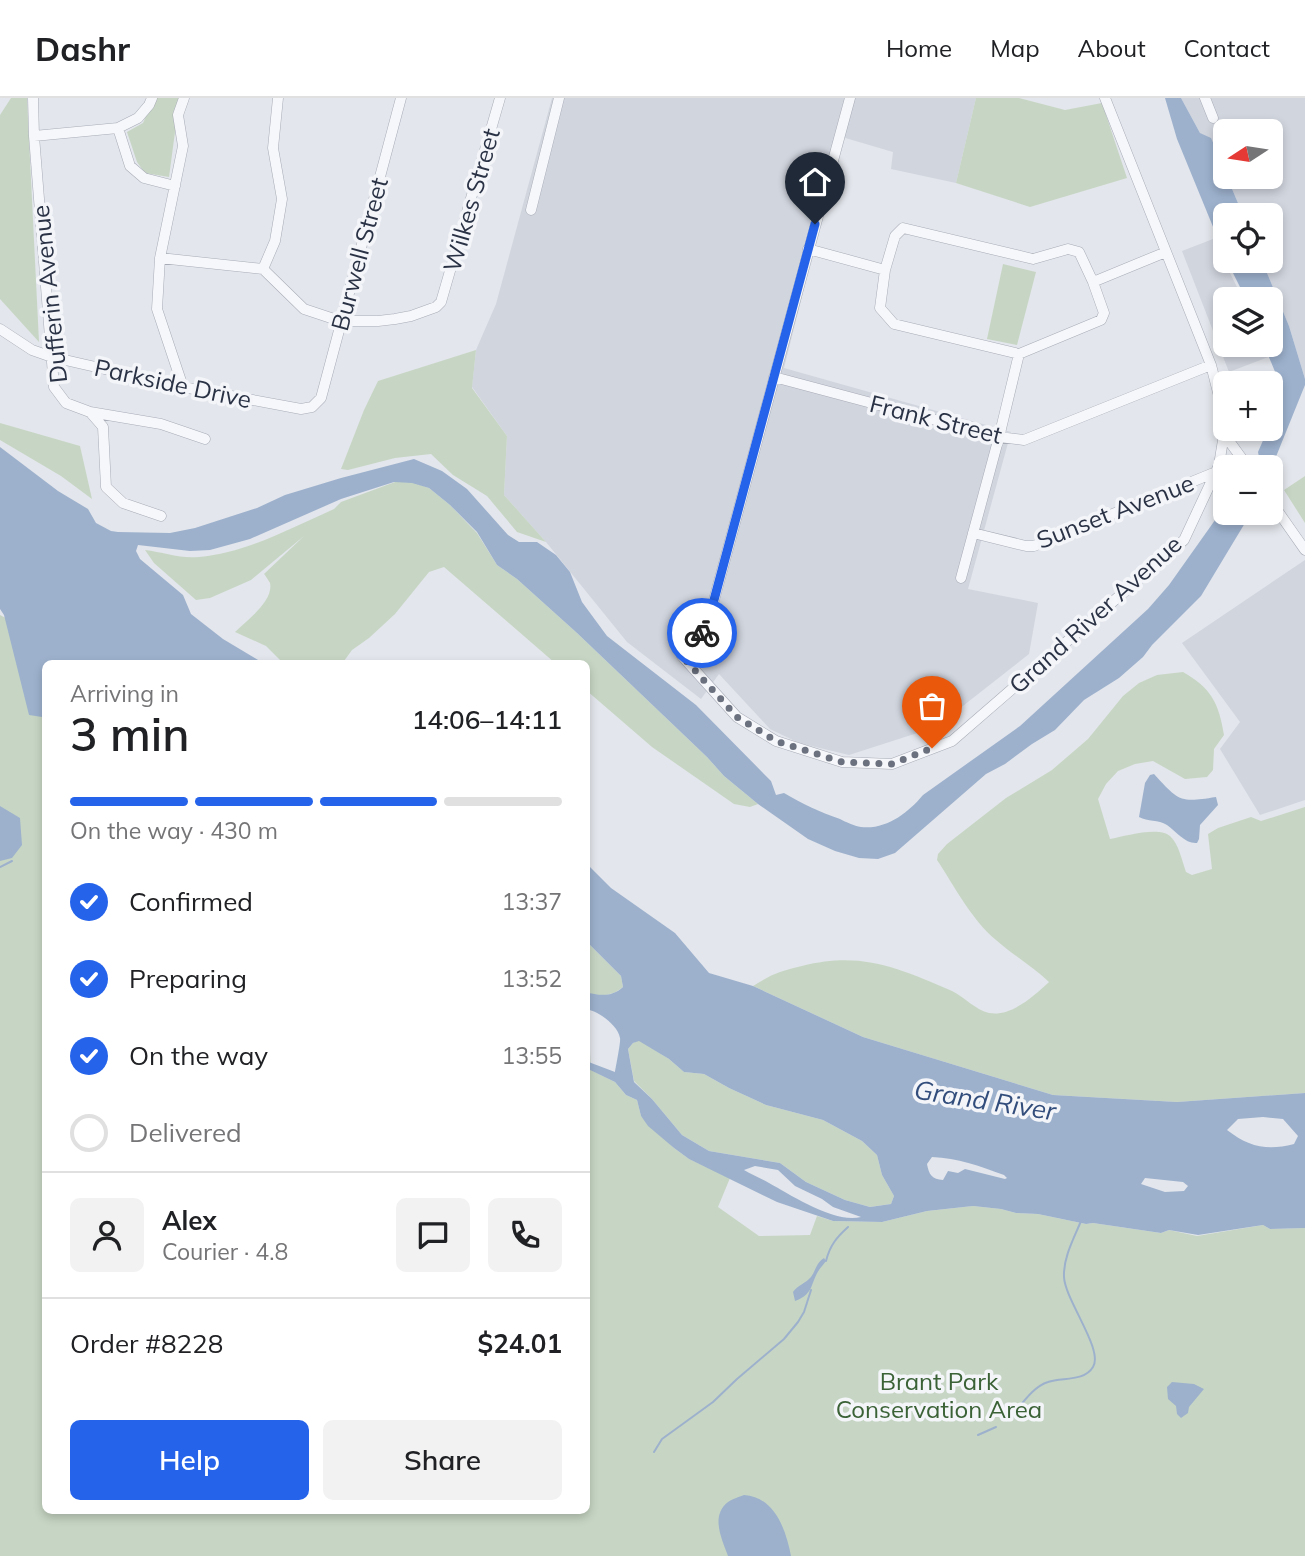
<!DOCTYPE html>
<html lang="en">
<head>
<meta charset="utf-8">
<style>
  :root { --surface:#fff; --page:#f2f2f2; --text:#202124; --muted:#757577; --line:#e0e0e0; --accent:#2563eb }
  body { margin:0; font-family:Mulish,sans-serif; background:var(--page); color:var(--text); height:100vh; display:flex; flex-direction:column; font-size:26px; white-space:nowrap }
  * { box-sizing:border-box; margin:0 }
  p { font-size:23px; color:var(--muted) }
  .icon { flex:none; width:38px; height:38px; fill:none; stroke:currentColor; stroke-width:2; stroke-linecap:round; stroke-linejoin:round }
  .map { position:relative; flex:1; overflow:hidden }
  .side { position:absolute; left:42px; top:562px; width:548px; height:854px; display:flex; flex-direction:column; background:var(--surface); border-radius:10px; box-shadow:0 4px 10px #0003 }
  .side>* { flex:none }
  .needle { width:46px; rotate:258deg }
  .buttons { position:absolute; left:1213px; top:21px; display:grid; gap:14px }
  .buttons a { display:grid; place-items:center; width:70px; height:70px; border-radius:10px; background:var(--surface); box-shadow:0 4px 10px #0003; font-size:35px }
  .pin { position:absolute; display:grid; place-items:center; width:60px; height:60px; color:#fff; margin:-72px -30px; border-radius:50% 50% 50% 0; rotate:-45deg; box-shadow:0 0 7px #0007 }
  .pin .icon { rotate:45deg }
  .courier { position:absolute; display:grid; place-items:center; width:70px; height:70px; margin:-35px; border:5px solid #2563eb; border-radius:50%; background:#fff; color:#222; box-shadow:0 2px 9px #0007 }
  .summary em { font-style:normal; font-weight:600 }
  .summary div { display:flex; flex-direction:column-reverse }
  .summary { display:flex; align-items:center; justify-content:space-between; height:119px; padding:0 28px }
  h1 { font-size:46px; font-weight:600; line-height:52px }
  .bar { display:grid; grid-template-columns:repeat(4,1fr); gap:10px 7px; align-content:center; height:84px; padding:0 28px }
  .bar i { height:9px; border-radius:5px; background:var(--line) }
  .bar .selected { background:var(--accent) }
  .bar p { grid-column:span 4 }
  .line { display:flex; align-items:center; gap:18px; padding:0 28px; border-top:2px solid var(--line) }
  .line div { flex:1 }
  .round { display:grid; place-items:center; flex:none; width:74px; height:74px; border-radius:10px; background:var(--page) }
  ol { padding:0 28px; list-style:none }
  li { display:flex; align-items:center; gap:21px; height:77px }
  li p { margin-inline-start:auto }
  li .icon { padding:7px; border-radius:50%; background:var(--accent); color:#fff; stroke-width:4 }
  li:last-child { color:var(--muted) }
  li i { width:38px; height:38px; border:4px solid var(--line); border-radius:50% }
  .cta { display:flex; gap:14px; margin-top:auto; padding:14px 28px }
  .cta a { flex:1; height:80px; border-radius:10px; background:var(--accent); color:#fff; font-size:28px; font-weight:600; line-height:80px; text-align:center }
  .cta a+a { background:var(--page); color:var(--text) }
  header { display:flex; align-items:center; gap:42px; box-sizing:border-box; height:98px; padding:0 35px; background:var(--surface); border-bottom:2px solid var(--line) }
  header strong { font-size:33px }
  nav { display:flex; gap:38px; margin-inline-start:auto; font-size:24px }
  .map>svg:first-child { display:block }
  .built { fill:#d1d5de }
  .green { fill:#c7d6c4 }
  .water { fill:#9db1cd; fill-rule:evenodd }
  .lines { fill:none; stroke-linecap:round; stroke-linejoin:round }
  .stream { stroke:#9db1cd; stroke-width:2 }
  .minor-casing { stroke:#a8acb7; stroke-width:11 }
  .minor { stroke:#f6f7fa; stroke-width:10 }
  .done { stroke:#6b717f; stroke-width:7; stroke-dasharray:0 12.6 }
  .route { stroke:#2563eb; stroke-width:9 }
  .labels { text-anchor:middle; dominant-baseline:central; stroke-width:7; stroke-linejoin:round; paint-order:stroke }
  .street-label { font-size:24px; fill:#2a3245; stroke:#f3f5f9 }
  .park-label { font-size:24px; fill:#3b6236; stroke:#f3f5f9 }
  .water-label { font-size:26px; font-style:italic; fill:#324d7b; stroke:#f3f5f9 }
</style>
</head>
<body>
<header>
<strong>Dashr</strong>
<nav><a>Home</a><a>Map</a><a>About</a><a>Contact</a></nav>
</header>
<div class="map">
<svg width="1305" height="1458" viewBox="0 0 1305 1458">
  <rect width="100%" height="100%" fill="#e3e6ec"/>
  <path class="built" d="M552,0H976L956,85L891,71L893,54L842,39L784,270L1011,334L968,491L1038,505L1029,556L936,629L849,657L799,645L770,631L719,576L701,601L627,544L546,444L504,397L507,338L472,289L476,252L496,206Z
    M1181,0H1305V281L1289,228L1262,163H1270V117H1243L1227,79H1270V33H1225V72L1217,50L1200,35Z
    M1213,141L1243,201H1225V247H1266L1271,258L1229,274L1182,153Z
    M1305,462V702L1260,717L1220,651L1240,624L1182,545Z"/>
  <path class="green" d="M11,0H27L39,244L0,201V17Z
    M154,0H186L175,34L169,79L145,75L137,64L127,34L143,25Z
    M976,0H1019L1065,12L1102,5L1127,80L1030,109L956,85Z
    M1003,166L1036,174L1017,247L987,241Z
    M476,252L472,290L507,338L504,397L546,444L517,434L487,398L453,377L431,356L395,360L348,372L341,371L364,312L378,283Z
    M0,325L80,348L92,401L61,378L0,342Z
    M1305,378V425L1284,392Z
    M395,384H412L429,390L450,407L477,435L497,467L517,481L577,535L707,659L724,678L758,706L750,709L734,706L652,649L586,592V565H555L444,469L429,474L395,516L369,540L352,552L344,563L346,565H283L266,548L235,534C246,523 274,503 270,485C269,483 265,477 264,476L304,438L251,482L210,500L196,502L154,465L145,452C163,454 180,461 199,459C246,455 291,430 334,411L341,404Z
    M0,517L90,565H46V1412H586V843L621,878L623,889C611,899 601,898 587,895L591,972L615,984L626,997L637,1002L641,1018L674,1050L689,1061L730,1080L718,1109L759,1138L810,1137L817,1118L833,1123L882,1124L927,1113L973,1108L1001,1111L1016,1115L1038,1116L1086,1126L1093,1125L1161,1135L1169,1132L1197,1138L1263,1127L1270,1131L1305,1130V1458H0Z
    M1183,574C1211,590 1219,605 1224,637L1214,651L1213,672L1207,679L1185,681L1153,663L1135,666L1118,673L1106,686L1098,701L1110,741C1125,738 1159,728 1170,738C1179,746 1182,763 1186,774L1192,777L1212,771L1208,736L1218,730L1251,719L1261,723L1305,709V995L1177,1004L1053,997L863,939L753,888C772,876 780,873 802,868C862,853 898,870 952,893C964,899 976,912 989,915C1011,919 1034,898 1049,884C1032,868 1013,857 996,842C971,821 955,789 937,762L938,756L947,746L1006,700L1052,672L1088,641L1123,598L1139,585L1157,577Z
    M639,942L669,961L684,974L704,976L729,990L766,1007L823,1022L862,1043L877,1057L882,1077L894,1098L891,1106L870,1109L845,1102L806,1084L780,1065L709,1053L682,1037L652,1001L634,983L628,951L633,945Z"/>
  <path class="water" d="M1165,0H1181L1200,35L1211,40L1225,72V79H1227L1243,117H1225V158L1177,41Z
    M1227,163H1262L1289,228L1305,281V287L1271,371L1270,369H1261L1258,354L1268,331H1270L1271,317L1278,281L1264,247H1270V201H1246Z
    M0,349L58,393L88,411L96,425L111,433L118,434L170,435L195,430L257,410L285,397L341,380L414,361L442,373L467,391L508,437L519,444H537L556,457L570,474L582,504L607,538L696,607L771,683L776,697L784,695C803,706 819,714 840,721C846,724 854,728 861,729C886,732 908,715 923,697L1020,628L1148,511L1169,487L1225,408V415H1251L1201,498L1152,547L1143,559L1119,580L1084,602L1055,632L1032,646L1005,666L986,676L895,755L878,761L859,760L835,753L808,741L758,706L724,678L707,659L577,535L517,481L497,467L477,434L450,407L429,390L412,385L394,384L341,401L250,441L210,452L190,453L138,447L136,453L140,461L183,497L191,516L223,541L263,565H46L45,626L42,619L29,617L4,517L0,511Z
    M1154,676C1179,703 1179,705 1216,699L1218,707L1200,727L1199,741L1197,745C1185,746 1177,734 1167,727C1158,721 1148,724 1139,719L1145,685L1150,677Z
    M0,708L20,720L22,747L12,760L0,763Z
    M586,765L611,790L675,835L709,875L753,888L863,939L1053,997L1177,1004L1305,995V1130L1270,1131L1263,1127L1198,1137L1169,1132L1161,1135L1093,1125L1086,1126L1038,1116L1016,1115L1001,1111L973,1108L927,1113L882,1124L833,1123L777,1104L689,1061L674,1050L648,1028L641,1018L637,1002L626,997L615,984L586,970V963L615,974C616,968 621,943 620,940C618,927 598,913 586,911V894C600,898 612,899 623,889L621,878L586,843ZM639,943L669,961L684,974L704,976L729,990L766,1007L823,1022L862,1043L877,1057L882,1077L894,1098L891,1106L870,1109L845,1102L806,1084L780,1065L709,1053L682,1037L652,1001L634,984L628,951L633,945ZM1263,1019L1283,1021L1298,1038L1294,1046C1267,1053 1249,1049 1227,1032L1238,1021ZM932,1059C958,1060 979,1068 1004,1077L1007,1080L1005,1081L965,1071L958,1075L948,1073L943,1082C932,1081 929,1077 927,1066ZM755,1068L778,1072L795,1088L822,1101L833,1109L861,1119C835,1126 791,1097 769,1085C761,1080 752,1077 744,1072ZM1145,1080L1183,1084L1188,1088L1184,1093L1165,1094L1141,1086Z
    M824,1160L826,1163C824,1166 821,1169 819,1172C810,1186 814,1196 795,1203L793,1194C798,1187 806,1185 811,1179C816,1172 816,1165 824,1160Z
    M1172,1284L1194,1286L1204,1291L1189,1309L1188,1315L1181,1320L1177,1316L1176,1308L1168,1301L1167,1289Z
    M744,1397C775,1399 786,1432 791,1458H728C722,1441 710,1418 728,1404C732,1401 739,1399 744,1397Z"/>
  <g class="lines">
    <path class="stream" d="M0,769L12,763
      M826,1163C830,1147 837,1139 848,1129
      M1010,1320C1021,1308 1032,1289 1048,1284C1062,1279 1084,1284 1093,1269C1104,1252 1065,1202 1064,1179C1063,1160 1074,1140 1081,1123
      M978,1337L996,1329
      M654,1354L662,1341L713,1304L737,1281L784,1241L798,1224L804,1214L811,1192"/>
    <g class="minor-casing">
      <path id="minor" d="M33,0L34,38L54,289L66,305L90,314L103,329L106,389L123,405L161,418
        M850,0L707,528L682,558L737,619L776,643L842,664L892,666L952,643L1184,442L1219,367L1224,336V318L1211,267L1105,0
        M1205,0L1213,20
        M118,30L130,68L144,80L175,88
        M34,38L118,30L138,20L149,7L152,0
        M531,112L559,0
        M903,130L1033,161L1068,151L1079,154L1093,184L1104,215L1101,222L1019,256L894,226L880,210L885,172L895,138Z
        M808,151L885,172
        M160,160L263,171L304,211L340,223H378L395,221L411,218L436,209L441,204L500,0
        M263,171L275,143L282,101L273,50L278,0
        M1093,184L1166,154
        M0,231L32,252L52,259L183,289L301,311L312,309L321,300L401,0
        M774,279L999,339L1024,342L1211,267
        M183,289L157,211L160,160L183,48L178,17L184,0
        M90,314L161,326L205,341
        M1224,336L1248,369
        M1270,402L1305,452
        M973,435L1026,448H1034L1216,374
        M961,480L999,339L1019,256"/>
    </g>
    <use href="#minor" class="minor"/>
  </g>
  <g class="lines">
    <path class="done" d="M702,535L682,558L737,619L776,643L842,664L892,666L932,650"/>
    <path class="route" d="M702,535L707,528L815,126"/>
  </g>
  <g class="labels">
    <g class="street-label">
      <text transform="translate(471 102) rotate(-74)">Wilkes Street</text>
      <text transform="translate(359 156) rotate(-75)">Burwell Street</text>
      <text transform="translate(49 196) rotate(-96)">Dufferin Avenue</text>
      <text transform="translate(173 285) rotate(12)">Parkside Drive</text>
      <text transform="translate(936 321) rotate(14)">Frank Street</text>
      <text transform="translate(1115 413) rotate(-21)">Sunset Avenue</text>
      <text transform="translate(1095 516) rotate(-42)">Grand River Avenue</text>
    </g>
    <g class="park-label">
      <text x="939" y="1283">Brant Park<tspan x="939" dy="28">Conservation Area</tspan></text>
    </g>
    <g class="water-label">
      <text transform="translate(985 1002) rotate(9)">Grand River</text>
    </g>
  </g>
</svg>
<div class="buttons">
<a><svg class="needle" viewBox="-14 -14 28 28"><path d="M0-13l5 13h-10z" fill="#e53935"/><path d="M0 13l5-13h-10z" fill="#757577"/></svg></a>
<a><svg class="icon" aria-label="locate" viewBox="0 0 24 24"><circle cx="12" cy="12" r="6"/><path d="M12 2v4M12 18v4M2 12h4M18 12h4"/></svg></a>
<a><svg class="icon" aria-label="layers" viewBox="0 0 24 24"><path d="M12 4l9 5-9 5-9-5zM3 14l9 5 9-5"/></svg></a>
<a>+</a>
<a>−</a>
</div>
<div class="pin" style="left:932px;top:650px;background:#ea580c"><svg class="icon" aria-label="bag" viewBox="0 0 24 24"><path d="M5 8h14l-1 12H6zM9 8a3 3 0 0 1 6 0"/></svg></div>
<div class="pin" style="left:815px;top:126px;background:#1f2937"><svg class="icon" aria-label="home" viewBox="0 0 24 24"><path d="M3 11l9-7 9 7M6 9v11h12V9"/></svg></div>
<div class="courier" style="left:702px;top:535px"><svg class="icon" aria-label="bike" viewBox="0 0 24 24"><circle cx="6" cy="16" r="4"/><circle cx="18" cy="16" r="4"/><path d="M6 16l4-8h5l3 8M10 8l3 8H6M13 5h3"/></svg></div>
<section class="side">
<div class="summary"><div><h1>3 min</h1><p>Arriving in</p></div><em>14:06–14:11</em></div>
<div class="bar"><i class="selected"></i><i class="selected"></i><i class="selected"></i><i></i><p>On the way · 430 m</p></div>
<ol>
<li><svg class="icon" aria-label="check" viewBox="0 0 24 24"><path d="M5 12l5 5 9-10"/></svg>Confirmed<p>13:37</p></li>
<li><svg class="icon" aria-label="check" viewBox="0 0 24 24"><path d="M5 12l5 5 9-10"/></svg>Preparing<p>13:52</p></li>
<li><svg class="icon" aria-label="check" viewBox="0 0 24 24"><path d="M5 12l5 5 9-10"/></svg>On the way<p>13:55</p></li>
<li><i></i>Delivered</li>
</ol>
<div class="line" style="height:126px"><a class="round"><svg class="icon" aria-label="person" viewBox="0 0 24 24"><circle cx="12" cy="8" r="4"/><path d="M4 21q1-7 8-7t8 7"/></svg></a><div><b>Alex</b><p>Courier · 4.8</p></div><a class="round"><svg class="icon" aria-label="chat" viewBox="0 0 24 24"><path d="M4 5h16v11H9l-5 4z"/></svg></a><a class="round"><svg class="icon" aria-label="phone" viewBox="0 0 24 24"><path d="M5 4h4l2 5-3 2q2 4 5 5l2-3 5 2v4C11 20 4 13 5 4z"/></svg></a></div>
<div class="line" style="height:91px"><div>Order #8228</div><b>$24.01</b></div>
<div class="cta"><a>Help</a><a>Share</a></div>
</section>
</div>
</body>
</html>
